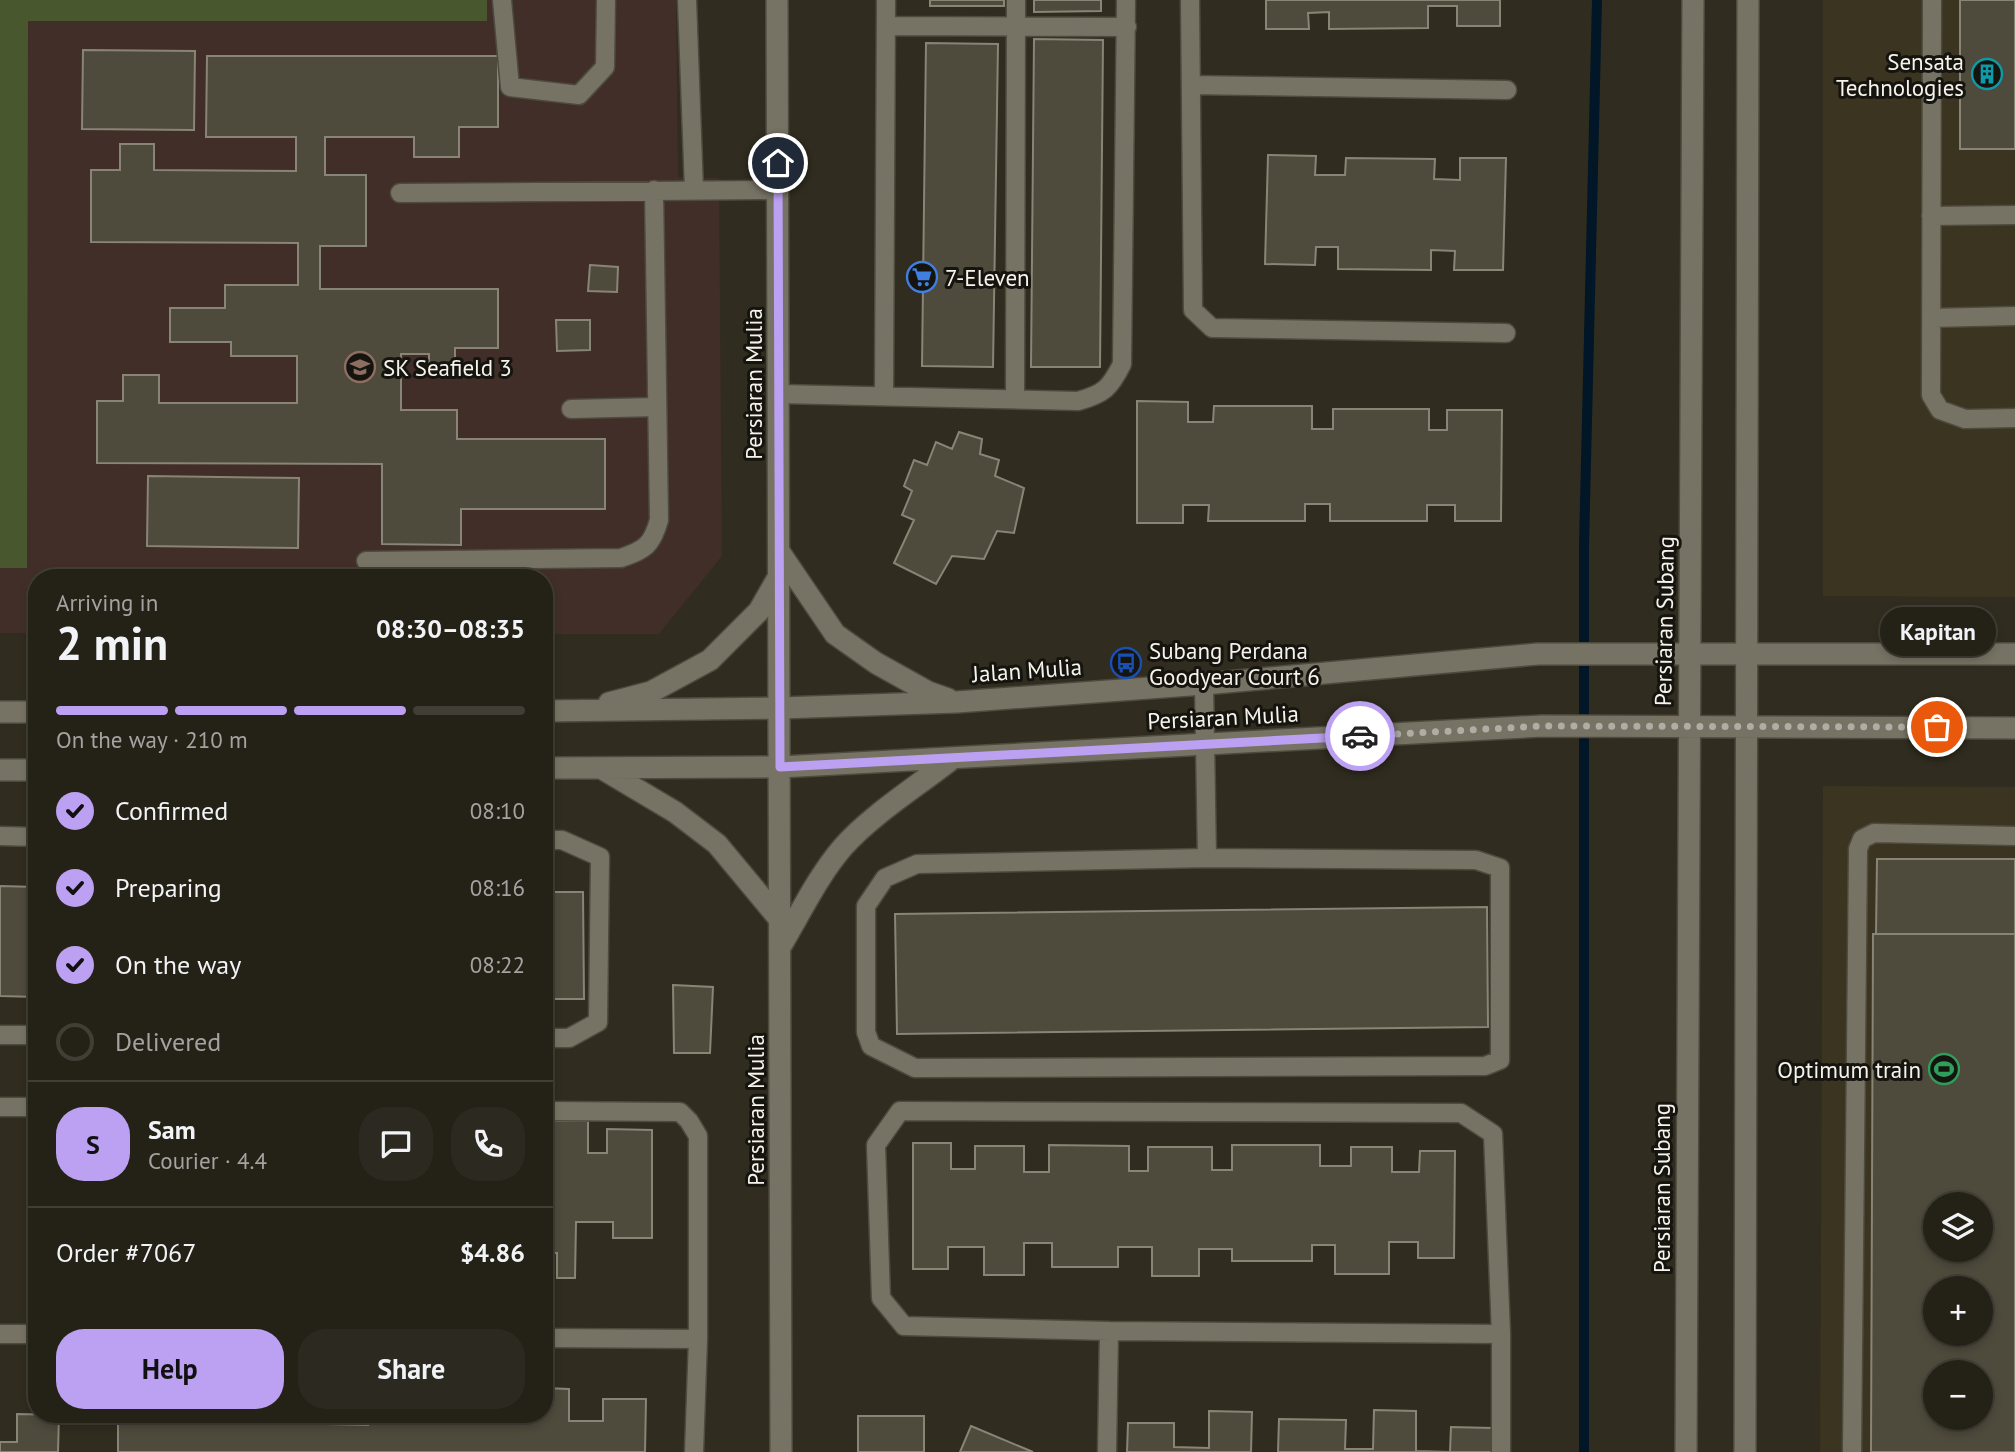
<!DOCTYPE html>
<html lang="en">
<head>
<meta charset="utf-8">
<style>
  :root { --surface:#242117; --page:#2c2920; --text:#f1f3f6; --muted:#a3a3a1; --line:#413e36; --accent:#bca0f2 }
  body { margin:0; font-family:"PT Sans",sans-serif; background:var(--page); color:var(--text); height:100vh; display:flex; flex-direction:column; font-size:26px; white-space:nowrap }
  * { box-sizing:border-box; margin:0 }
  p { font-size:23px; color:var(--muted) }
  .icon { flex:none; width:38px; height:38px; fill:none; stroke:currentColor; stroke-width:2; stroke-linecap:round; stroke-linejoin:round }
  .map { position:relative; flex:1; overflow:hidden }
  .drawer { position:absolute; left:28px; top:569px; width:525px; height:854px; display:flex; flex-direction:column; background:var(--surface); border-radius:28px; box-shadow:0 4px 10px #0003,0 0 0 2px var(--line) }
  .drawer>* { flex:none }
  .buttons { position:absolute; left:1923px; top:1192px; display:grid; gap:14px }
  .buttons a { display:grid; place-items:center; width:70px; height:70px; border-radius:50%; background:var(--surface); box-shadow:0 4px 10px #0003,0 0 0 2px var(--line); font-size:35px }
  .pin { position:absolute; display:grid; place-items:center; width:60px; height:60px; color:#fff; margin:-30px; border:4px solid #fff; border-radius:50%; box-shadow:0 2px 7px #0007 }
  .courier { position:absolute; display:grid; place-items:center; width:70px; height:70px; margin:-35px; border:5px solid #bca0f2; border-radius:50%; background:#fff; color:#222; box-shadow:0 2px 9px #0007 }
  .bubble { position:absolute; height:49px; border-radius:24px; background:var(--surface); box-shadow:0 4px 10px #0003,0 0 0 2px var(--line); font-size:23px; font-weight:600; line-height:49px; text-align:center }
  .headline em { font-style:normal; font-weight:600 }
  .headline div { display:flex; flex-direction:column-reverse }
  .headline { display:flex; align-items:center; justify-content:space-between; height:119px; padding:0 28px }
  h1 { font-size:46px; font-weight:600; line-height:52px }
  .bar { display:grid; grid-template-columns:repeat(4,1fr); gap:10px 7px; align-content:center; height:84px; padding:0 28px }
  .bar i { height:9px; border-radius:5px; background:var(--line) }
  .bar .selected { background:var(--accent) }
  .bar p { grid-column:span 4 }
  .line { display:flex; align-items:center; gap:18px; padding:0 28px; border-top:2px solid var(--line) }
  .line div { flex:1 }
  .round { display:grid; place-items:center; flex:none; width:74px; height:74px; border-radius:28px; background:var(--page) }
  ol { padding:0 28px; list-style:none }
  li { display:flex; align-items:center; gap:21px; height:77px }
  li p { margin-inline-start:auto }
  li .icon { padding:7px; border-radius:50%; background:var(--accent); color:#111; stroke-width:4 }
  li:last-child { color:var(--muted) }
  li i { width:38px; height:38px; border:4px solid var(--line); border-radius:50% }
  .cta { display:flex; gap:14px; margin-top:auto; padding:14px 28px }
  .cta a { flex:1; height:80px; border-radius:28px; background:var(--accent); color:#111; font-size:28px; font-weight:600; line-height:80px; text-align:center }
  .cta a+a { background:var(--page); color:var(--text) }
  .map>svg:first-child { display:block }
  .built { fill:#3a3421; fill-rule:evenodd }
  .education { fill:#412e29 }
  .green { fill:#49572f }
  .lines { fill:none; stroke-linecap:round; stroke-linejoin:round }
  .stream { stroke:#011626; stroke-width:10 }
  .building { fill:#4e4a3c; stroke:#898576; stroke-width:2; fill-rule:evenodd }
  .lane-casing { stroke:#4d4a3e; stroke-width:21 }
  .secondary-casing { stroke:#4d4a3e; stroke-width:24 }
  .lane { stroke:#777364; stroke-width:18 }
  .secondary { stroke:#777364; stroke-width:21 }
  .done { stroke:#b0ada4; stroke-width:7; stroke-dasharray:0 12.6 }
  .route { stroke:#bca0f2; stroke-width:9 }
  .labels { text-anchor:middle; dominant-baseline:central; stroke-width:6; stroke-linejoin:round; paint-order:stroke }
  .poi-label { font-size:23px; fill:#f5f3eb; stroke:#16140f; text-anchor:start }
  .street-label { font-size:23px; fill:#f5f3eb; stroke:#16140f }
</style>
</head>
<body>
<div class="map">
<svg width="2015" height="1452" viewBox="0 0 2015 1452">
  <rect width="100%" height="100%" fill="#302c1f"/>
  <path class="built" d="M1823,0H2015V597L1823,596Z
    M1823,786L2015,787V1452H1820ZM1936,1204H1981V1250H1936ZM1936,1288H1981V1334H1936ZM1936,1372H1981V1418H1936Z"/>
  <path class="education" d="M0,0H676L678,177L719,178L722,556L659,634H544V578H37V633H0Z"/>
  <path class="green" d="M0,0H487V21H28L27,568H0Z"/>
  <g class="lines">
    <path class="stream" d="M1584,1452V546L1597,0"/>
  </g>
  <path class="building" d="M930,0H1004V6H930Z
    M1034,0H1101V11L1034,12Z
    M1266,0H1500V26H1457V6H1428V28L1329,29V12L1308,13L1309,29H1266Z
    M1960,0H2015V149H1960Z
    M1034,39L1103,40L1100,367H1031Z
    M926,43L998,44L993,367L922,366Z
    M83,50L195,51L194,130L82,129Z
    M207,56H498V127H459V157H414V137H325V175H366V246H320V289H498V348H455V375H429V354H401V410H457V439H605V509H461V545L382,544V464L97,463V401H123V375H159V403H297V356H231V342H170V308H225V285H298V243L91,242V170H120V144H154V170L296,171V137H206Z
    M1268,155L1316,156L1315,175H1345L1346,158L1435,159L1434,179L1460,180V158H1506L1503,270H1454L1455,251L1431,250V270L1338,269V247H1316L1315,265L1265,264Z
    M590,265L618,267L617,292L588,291Z
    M556,320H590V350L557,351Z
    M1137,401L1188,402V422H1213L1214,406H1312V429H1333V409H1429V430H1447V410H1502L1501,521H1455V505H1427V521H1330V504H1305V521H1208L1209,505H1183V523H1137Z
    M959,432L982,439L980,454L999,460L995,476L1024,488L1014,533L997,531L984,559L952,556L936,584L894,563L914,520L902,515L912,491L904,486L914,460L927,465L936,442L952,449Z
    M148,476L299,478L298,548L147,546Z
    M1877,859H2015V934H1876Z
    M0,886L37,887V997L0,996Z
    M544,892H583L584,999H544Z
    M1487,907L1488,1027L897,1034L895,914Z
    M1873,934H2015V1452H1871ZM1936,1204H1981V1250H1936ZM1936,1288H1981V1334H1936ZM1936,1372H1981V1418H1936Z
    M673,985L713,987L710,1053H674Z
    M544,1121H588V1153H607V1129L652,1130V1238H613V1222H576L575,1278H557V1253H544Z
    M913,1143H951V1169H975V1146H1024V1172H1049V1145L1129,1146V1171H1148V1147H1212V1170H1232V1145H1320V1166H1351V1147H1392V1172H1419L1420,1151H1455L1454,1258H1418V1242H1389V1274H1335V1245H1312V1261H1232V1249H1199V1276H1152V1247H1118V1267H1052V1243H1024V1275H984V1247H948V1269H913Z
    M544,1388L569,1389V1421H603V1399H646L645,1452H118V1414H161V1422L189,1423V1414H231V1419L259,1420V1414H328V1424L368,1425V1414H412V1423H433V1414H496V1418H531L532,1414H544Z
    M1374,1410L1416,1411V1451L1450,1452L1451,1427L1492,1428V1452H1278L1279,1419L1346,1420L1345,1449H1373Z
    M1209,1411L1252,1412L1251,1452H1127L1128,1423H1174V1447L1209,1448Z
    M17,1414L59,1415L58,1452H0V1442H17Z
    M858,1416H924V1452H858Z
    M971,1426L1033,1452H960Z"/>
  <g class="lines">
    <g class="lane-casing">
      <path id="lane" d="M502,0L510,87L579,95L605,67L606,0
        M687,0L694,190
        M1190,0L1193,310L1212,328L1506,333
        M1932,0L1931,395L1940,410L1965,419L2015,418
        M886,26L1127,27
        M1191,85L1507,90
        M400,193L778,190
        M1931,216L2015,215
        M1931,318L2015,316
        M780,394L1078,401C1104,394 1110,388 1122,364L1126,0
        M884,396L886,0
        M1015,399L1016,0
        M571,409L657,407
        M366,561L621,558C645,550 652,545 659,520L654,190
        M1204,684L1207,858
        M0,836L37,837
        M544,840H562L600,857L598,1022L569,1038H544
        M1207,858L1476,860L1500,868V1060L1485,1066L915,1068L871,1046L866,1032V906L885,878L917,864Z
        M0,1035H37
        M0,1107H37
        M544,1111L680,1112L689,1121L698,1136V1339L694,1452
        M0,1334H37
        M1501,1334L1109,1331L904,1326L881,1298L876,1145L900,1111L1461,1113L1493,1134L1501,1334V1452
        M544,1338L698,1339
        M1107,1452L1109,1331
        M1852,1452L1858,849L1862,839L1874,833L2015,836"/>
    </g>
    <g class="secondary-casing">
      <path id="secondary" d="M777,0L781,1452
        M780,553L835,634L876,663L928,692L948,699
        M609,703L651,692L710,660L759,611L779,576
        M544,711L780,708L957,702L1204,684L1538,654H2015
        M0,712H37
        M544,768L780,767L1542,726L2015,728
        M601,768L675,812L717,844L781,921
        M0,770H37
        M782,944C801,912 818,876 843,847C871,815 919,785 953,758
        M1686,1452L1693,0
        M1745,1452L1748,0"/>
    </g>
    <use href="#lane" class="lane"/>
    <use href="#secondary" class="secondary"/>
  </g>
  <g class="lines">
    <path class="done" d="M1360,736L1542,726L1937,727"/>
    <path class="route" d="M778,163L780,767L1360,736"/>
  </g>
  <defs>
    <g id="building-ring" transform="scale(1.575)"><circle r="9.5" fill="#16140f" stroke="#0f9aa8" stroke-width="1.5"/><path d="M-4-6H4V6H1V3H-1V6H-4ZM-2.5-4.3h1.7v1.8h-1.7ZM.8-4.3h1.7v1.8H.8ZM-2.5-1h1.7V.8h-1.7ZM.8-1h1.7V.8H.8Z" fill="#0f9aa8"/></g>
    <g id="supermarket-ring" transform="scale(1.575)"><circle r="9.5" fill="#16140f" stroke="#3f7fe0" stroke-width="1.5"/><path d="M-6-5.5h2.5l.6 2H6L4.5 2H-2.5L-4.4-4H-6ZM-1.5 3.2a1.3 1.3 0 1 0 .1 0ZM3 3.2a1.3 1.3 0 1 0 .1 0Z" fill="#3f7fe0"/></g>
    <g id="school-ring" transform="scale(1.575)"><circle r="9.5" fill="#16140f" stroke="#8d6e63" stroke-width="1.5"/><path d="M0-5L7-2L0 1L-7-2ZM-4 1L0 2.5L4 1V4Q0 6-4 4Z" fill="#8d6e63"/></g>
    <g id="bus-ring" transform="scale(1.575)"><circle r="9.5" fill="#16140f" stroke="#1a4fb4" stroke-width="1.5"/><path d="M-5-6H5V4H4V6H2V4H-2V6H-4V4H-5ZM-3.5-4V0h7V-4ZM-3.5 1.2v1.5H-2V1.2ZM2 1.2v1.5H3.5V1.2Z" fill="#1a4fb4"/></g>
    <g id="stadium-ring" transform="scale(1.575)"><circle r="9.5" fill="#16140f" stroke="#2e9e5b" stroke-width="1.5"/><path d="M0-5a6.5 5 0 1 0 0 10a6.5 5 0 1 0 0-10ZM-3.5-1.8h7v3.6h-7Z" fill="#2e9e5b"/></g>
  </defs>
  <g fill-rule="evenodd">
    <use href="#building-ring" x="1987" y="74"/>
    <use href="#supermarket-ring" x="922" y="277"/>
    <use href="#school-ring" x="360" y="367"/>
    <use href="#bus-ring" x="1126" y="663"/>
    <use href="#stadium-ring" x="1944" y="1069"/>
  </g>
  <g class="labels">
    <g class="poi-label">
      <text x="1964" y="61" text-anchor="end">Sensata<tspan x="1964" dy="26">Technologies</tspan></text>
      <text x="945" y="277">7-Eleven</text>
      <text x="383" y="367">SK Seafield 3</text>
      <text x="1149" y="650">Subang Perdana<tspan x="1149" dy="26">Goodyear Court 6</tspan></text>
      <text x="1921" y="1069" text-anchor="end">Optimum train</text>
    </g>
    <g class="street-label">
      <text transform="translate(753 384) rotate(-90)">Persiaran Mulia</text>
      <text transform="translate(1664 621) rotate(-89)">Persiaran Subang</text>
      <text transform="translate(1027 670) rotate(-4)">Jalan Mulia</text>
      <text transform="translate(1223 717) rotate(-3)">Persiaran Mulia</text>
      <text transform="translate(755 1110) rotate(-90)">Persiaran Mulia</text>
      <text transform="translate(1661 1188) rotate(-90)">Persiaran Subang</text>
    </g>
  </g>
</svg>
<div class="buttons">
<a><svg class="icon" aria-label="layers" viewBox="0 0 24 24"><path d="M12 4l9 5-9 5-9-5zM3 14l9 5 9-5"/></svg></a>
<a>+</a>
<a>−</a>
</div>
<div class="pin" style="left:1937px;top:727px;background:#ea580c"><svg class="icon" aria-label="bag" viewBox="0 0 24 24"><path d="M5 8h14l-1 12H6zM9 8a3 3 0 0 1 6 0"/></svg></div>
<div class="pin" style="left:778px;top:163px;background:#1f2937"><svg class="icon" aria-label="home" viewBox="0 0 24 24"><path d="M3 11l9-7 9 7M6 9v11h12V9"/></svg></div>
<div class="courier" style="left:1360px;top:736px"><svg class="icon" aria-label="car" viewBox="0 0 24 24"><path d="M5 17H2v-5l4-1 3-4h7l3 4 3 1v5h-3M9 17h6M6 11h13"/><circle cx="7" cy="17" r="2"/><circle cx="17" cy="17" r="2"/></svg></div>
<div class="bubble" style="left:1880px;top:607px;width:116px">Kapitan</div>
<section class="drawer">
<div class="headline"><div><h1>2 min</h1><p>Arriving in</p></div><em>08:30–08:35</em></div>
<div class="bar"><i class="selected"></i><i class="selected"></i><i class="selected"></i><i></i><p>On the way · 210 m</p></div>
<ol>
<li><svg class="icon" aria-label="check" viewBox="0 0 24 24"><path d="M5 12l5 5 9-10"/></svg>Confirmed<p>08:10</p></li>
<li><svg class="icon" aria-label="check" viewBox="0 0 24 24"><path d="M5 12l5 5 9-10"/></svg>Preparing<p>08:16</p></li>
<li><svg class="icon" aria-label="check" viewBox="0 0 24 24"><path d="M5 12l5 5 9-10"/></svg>On the way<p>08:22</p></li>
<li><i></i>Delivered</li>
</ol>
<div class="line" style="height:126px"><b class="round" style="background:var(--accent);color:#111">S</b><div><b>Sam</b><p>Courier · 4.4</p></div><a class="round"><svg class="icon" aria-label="chat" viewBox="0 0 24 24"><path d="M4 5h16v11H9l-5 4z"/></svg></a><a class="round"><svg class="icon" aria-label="phone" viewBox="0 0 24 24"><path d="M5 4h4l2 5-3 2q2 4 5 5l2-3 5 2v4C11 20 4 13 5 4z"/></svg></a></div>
<div class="line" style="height:91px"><div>Order #7067</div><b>$4.86</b></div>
<div class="cta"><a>Help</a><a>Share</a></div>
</section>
</div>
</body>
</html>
